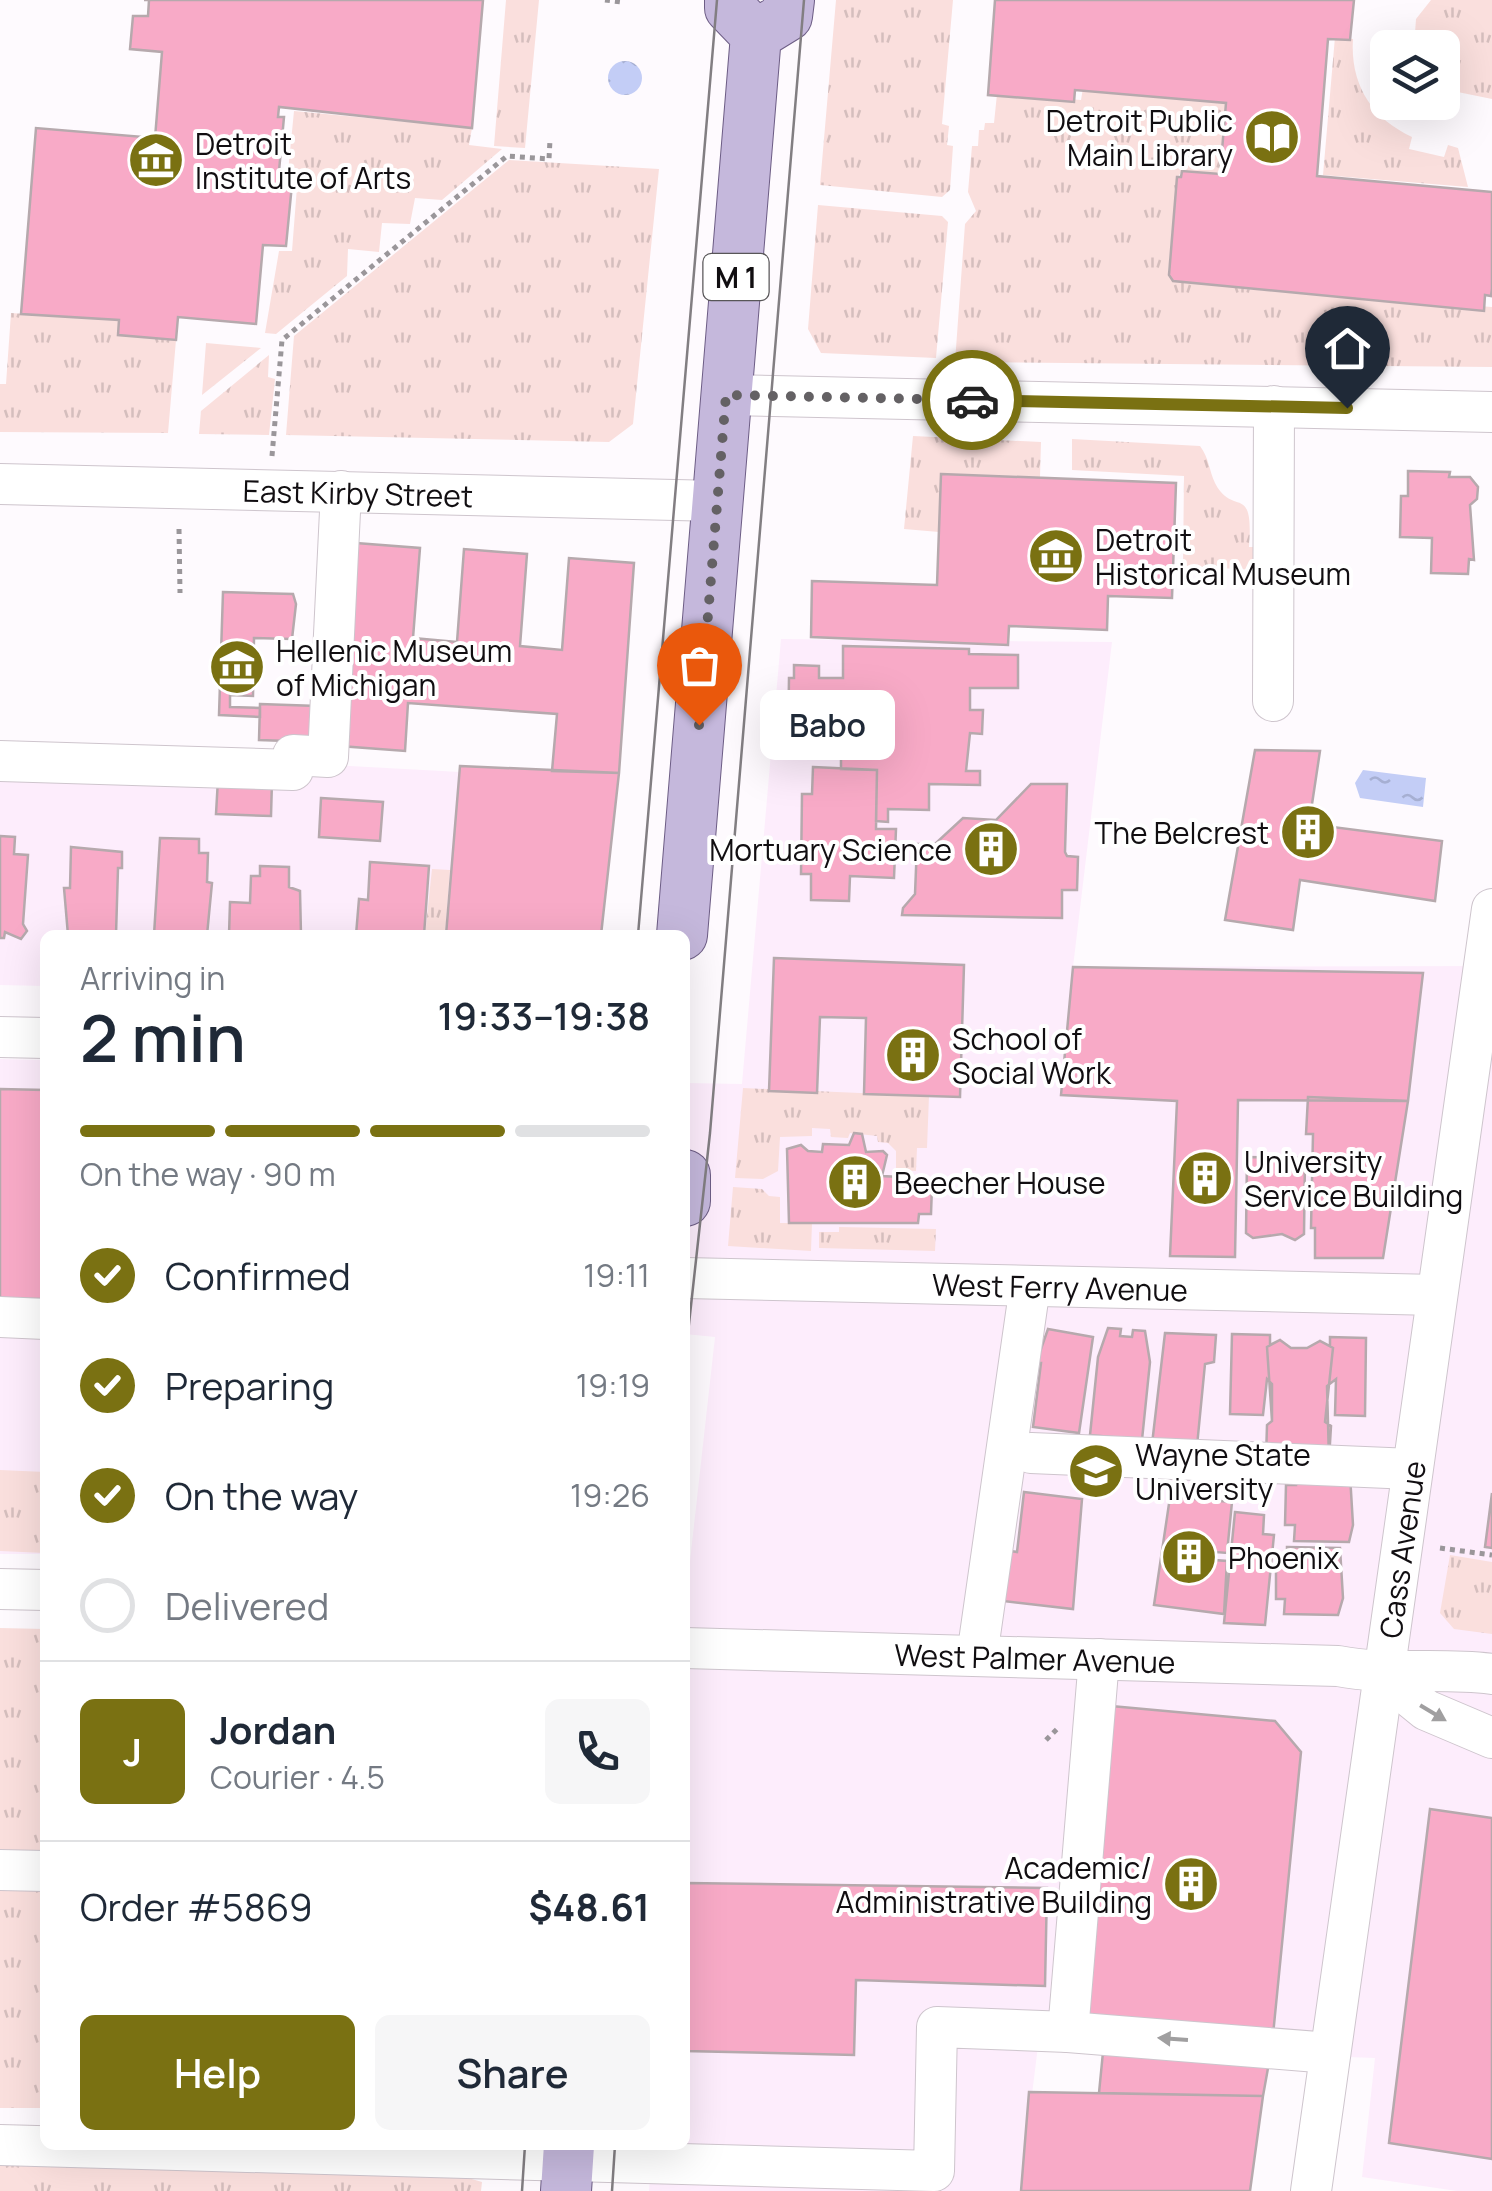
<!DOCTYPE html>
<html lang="en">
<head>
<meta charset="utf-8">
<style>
  :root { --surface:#fff; --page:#f6f6f7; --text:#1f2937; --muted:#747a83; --line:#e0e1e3; --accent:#7a7112 }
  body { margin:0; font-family:Manrope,sans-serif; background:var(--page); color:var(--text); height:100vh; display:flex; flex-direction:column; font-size:38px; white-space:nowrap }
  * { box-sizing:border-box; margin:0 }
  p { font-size:32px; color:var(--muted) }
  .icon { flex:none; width:55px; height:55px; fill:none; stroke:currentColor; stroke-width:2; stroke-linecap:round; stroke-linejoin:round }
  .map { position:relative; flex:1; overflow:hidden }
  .side { position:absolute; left:40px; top:930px; width:650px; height:1220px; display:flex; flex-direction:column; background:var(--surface); border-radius:15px; box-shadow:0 10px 40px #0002 }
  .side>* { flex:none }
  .buttons { position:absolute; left:1370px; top:30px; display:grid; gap:20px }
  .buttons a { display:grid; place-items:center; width:90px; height:90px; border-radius:15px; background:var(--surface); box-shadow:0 10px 40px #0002; font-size:50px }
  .pin { position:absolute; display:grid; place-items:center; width:85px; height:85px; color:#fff; margin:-102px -42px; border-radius:50% 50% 50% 0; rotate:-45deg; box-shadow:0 0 10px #0007 }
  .pin .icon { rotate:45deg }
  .courier { position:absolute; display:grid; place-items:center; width:100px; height:100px; margin:-50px; border:8px solid #7a7112; border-radius:50%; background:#fff; color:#222; box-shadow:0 2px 12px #0007 }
  .bubble { position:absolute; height:70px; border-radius:15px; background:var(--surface); box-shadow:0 10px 40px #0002; font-size:32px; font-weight:600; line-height:70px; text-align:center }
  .headline em { font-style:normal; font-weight:600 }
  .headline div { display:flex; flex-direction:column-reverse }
  .headline { display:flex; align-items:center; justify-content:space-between; height:170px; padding:0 40px }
  h1 { font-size:65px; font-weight:600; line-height:75px }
  .bar { display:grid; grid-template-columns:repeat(4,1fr); gap:15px 10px; align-content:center; height:120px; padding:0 40px }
  .bar i { height:12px; border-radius:8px; background:var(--line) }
  .bar .on { background:var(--accent) }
  .bar p { grid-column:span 4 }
  .line { display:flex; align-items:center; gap:25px; padding:0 40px; border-top:2px solid var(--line) }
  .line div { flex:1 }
  .round { display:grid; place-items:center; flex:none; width:105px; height:105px; border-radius:15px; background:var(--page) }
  ol { padding:0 40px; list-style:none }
  li { display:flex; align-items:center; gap:30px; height:110px }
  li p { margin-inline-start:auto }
  li .icon { padding:10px; border-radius:50%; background:var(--accent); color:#fff; stroke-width:4 }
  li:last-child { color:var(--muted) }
  li i { width:55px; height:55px; border:5px solid var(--line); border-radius:50% }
  .action { display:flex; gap:20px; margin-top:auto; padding:20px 40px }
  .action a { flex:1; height:115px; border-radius:15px; background:var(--accent); color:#fff; font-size:40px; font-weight:600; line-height:115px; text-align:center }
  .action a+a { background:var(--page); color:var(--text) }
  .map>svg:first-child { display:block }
  .built { fill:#fdedfc }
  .grass { fill:url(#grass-tufts) }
  .water { fill:url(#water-ripples) }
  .building { fill:#f8aac7; stroke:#b6a9ad; stroke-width:2.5 }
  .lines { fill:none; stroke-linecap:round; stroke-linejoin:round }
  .minor-casing { stroke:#cec5cd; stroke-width:42 }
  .major-casing { stroke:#6d5d85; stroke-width:52 }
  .path { stroke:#9a969a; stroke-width:5; stroke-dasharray:5 5; stroke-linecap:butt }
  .minor { stroke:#fff; stroke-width:40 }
  .major { stroke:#c5b8dc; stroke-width:50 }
  .tram { stroke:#827e82; stroke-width:2.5 }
  .oneway { fill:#a09fa0 }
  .done { stroke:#646164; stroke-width:10; stroke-dasharray:0 18 }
  .route { stroke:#7a7112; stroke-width:12 }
  .labels { text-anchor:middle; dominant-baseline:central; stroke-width:8; stroke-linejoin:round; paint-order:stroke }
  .shield { fill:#fff; stroke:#585658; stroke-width:2.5 }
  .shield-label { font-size:28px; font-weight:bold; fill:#110e11 }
  .poi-label { font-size:30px; fill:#110e11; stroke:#fff; text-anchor:start }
  .street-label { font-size:30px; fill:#110e11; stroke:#fff }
</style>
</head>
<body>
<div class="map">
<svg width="1492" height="2191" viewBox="0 0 1492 2191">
  <defs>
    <pattern id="grass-tufts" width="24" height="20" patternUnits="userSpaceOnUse" patternTransform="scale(2.5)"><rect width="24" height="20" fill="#fadfdd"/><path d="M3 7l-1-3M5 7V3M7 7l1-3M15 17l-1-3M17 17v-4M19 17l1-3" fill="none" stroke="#d5bebd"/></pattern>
    <pattern id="water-ripples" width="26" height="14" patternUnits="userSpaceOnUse" patternTransform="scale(2.5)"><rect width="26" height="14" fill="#c3cdf6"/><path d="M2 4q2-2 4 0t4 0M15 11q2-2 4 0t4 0" fill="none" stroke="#a6afd2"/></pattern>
  </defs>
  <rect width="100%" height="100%" fill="#fefafe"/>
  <path class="built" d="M781,639L1112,642L1073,967L1492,966V2191H1457L1362,2177L1375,2058L1038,2046L1020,2191H649L652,2145H685V1606L715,1337L685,1334V1083L742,1084Z
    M313,764L460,772L448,935H45V986L0,985V773L311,780Z
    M0,1059L45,1060V1554H0Z"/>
  <path class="grass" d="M506,0H539L525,148L494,146Z
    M836,0H953L942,124L949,126L947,145L953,146L950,190L942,197L820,185Z
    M1431,0H1492V99L1443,89L1442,48L1414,47L1416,19Z
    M1335,37L1353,39C1350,84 1371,118 1412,137L1409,149L1444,157L1448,145L1458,148L1468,187L1323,175Z
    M1083,88L1226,100L1220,174L1182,171L1177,178L1168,275L1245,289L1492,307V367L955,362L965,224L976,211L968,192L972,146H978L979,130H984L985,123H994L997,94L1081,100Z
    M294,111L472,128L469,145L502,149L442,200L415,198L410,224L382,223L379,252L348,249L347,276L276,334L265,333L279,251H292L298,174L288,172Z
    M509,160L659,169L633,424L609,442L286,435L294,336Z
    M818,205L942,216L948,222L936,358L821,353L808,329Z
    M11,313L119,320L118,335L176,340L168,433L0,432V384H6Z
    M206,343L261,348L202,395Z
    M269,355L268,377L275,379L269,435L199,434L201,411Z
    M913,436L1041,442L1040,477L942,474L939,532L904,529Z
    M1072,439L1200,446C1209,458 1209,470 1215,483C1233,518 1254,481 1249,547H1257L1256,570L1183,566L1184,476L1072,470Z
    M432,869L450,870L445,935H425Z
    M743,1088L929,1096L927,1148H917L916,1171L896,1170V1151L888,1143L878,1142L877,1136L850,1133L848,1138L831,1137L830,1129L812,1128V1136L780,1137L778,1171L763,1179L735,1178Z
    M733,1187L762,1189L769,1196L780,1197V1223H812L811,1251L728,1246Z
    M839,1227L936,1229L935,1251L819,1248V1232H839Z
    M0,1470L45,1472V1553L0,1551Z
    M1450,1555L1492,1562V1634L1454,1629L1440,1613Z
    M0,1628L45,1629L43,1852L0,1851Z
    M0,1878L45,1880V2108H0Z
    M0,2164L441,2170L482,2182L481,2191H0Z"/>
  <path class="water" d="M608 78a17 17 0 1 1 34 0a17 17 0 1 1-34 0Z
    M1363,770L1426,778L1423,807L1360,798L1355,783Z"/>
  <path class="building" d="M144,0H483L472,128L279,107L278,117H284L278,182L292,184L286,246L263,245L256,324L178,317L176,340L118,335L119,320L21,314L36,128L155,138L162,52L130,49L133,16H148L149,0Z
    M995,0H1354L1350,40L1328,39L1317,176L1492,192V289L1491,296L1485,295L1484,311L1173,281L1169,275L1177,177H1181L1182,171L1220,174L1226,103L1075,90L1074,102L988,95Z
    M1408,471L1450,472L1449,477H1470L1478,487L1477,499L1470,505L1474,560L1469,559L1468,574L1431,573L1432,538L1400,537L1401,496H1408Z
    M941,474L1176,483L1172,598L1108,596L1107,630L1009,626L1008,645L811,637L812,581L937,585Z
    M356,543L420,548L413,638L457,642L464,549L527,554L520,646L562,650L569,558L634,563L619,773L552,771L557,714L408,703L405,751L340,746Z
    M223,592L293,594L296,604L292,639L254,638L253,696L230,695V707L260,708V717L219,715Z
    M843,646L969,649V654L1018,655V688H970V710H983L982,734L970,733L966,771H980V785L929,784V810L888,809V822L876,821L877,770L841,769V751L788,750L789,678H794V665L819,666V678H843Z
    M260,704L317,706L316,742L259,740Z
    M1255,750L1320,751L1309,824L1442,841L1435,901L1300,880L1293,930L1225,920Z
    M460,766L619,773L601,935H446Z
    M813,767L877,770L876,829H896L894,878L850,876L849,901L811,900V874H801L802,794H812Z
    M218,779L272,781L271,816L216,814Z
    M1031,784H1067L1065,852L1067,856L1078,857L1077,890H1062V918L902,915L903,908L915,894L917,844H935L963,818L996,820Z
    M321,798L383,802L380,841L319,837Z
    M0,836L15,837L14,854L28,855L23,924L27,931L21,939L5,932L4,938H0Z
    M160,838L199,839V853H208L207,882L212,883L207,935H154Z
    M71,847L122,852V868H118L116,935H68L64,888H70Z
    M370,862L429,866L424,935H356L359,899L368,900Z
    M260,866L289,867V887L300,891L301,935H229L230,902L250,903L251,876H260Z
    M774,958L964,965L960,1097L864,1094L866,1018L820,1017L817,1093L769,1091Z
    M1073,967L1423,973L1408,1101L1238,1100L1235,1257L1170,1256L1177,1101L1061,1095Z
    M0,1089L45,1090V1299H0Z
    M1308,1097L1408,1101L1383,1258H1315V1228H1311L1313,1134H1306Z
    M854,1133L862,1134L866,1152L883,1151L887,1155L882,1176L919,1178V1186H932L931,1214H919L918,1223H789L787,1149L801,1145L808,1151L822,1152L823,1144L849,1145Z
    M1247,1157L1305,1158L1304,1234L1295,1240L1282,1234L1253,1238L1246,1233Z
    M1108,1328L1121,1329L1120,1336L1132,1337L1133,1330L1145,1331L1150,1362L1142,1440L1090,1435L1098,1357Z
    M1048,1329L1093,1337L1079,1433L1033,1427L1041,1363H1036Z
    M1165,1333L1216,1335L1214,1362L1205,1364L1197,1446L1152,1444Z
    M1232,1334L1270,1335V1345L1280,1340L1291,1348H1307L1320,1341L1330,1346V1337L1366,1338L1365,1416L1335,1415L1336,1379L1327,1386L1329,1460L1266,1458L1267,1425L1272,1421V1384L1267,1379L1263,1415L1230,1414Z
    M1280,1340L1291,1348H1307L1320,1341L1333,1348L1325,1422L1331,1426L1329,1460L1266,1458L1267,1425L1272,1421L1267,1347Z
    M1296,1474L1350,1475L1353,1525L1349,1542L1294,1541L1295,1525H1285L1286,1485H1296Z
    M1024,1492L1082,1499L1073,1609L1003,1601L1011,1551L1017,1552Z
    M1492,1493V1548L1485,1547Z
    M1170,1497L1232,1502L1227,1553L1216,1552L1215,1560L1227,1561L1224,1614L1154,1605Z
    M1235,1512L1264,1515L1263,1534L1274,1535L1265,1625L1224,1623Z
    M1287,1547L1340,1548L1343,1598L1338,1615L1284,1614L1285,1599H1276V1558H1287Z
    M1111,1706L1275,1721L1301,1752L1273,2035L1082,2016Z
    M1430,1809L1492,1818V2159L1389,2143Z
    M685,1883L1047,1888L1045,1986L856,1980L854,2055L685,2051Z
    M1103,2052L1270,2057L1263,2096L1099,2093Z
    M1029,2092L1263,2096L1250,2191H1021Z"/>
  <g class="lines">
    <g class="minor-casing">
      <g id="minor">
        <path d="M726,395L1492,412"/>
        <path id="s1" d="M0,484L717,501"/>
        <path d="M1273,701L1274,406"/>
        <path d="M0,761L293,770V755L328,757L341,491"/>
        <path d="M0,1037L45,1038"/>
        <path id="s2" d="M685,1278L1437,1295"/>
        <path d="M0,1317L45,1319"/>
        <path d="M1031,1453L1412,1469"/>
        <path d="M0,1589L45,1590"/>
        <path id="s3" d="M685,1648L1338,1666C1390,1676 1439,1667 1492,1674"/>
        <path d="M977,1656L1030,1286"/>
        <path d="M1383,1675L1426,1710L1492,1738"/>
        <path d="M0,1870L45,1871"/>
        <path d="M1068,2032L1099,1659"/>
        <path d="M0,2145L934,2171L937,2027L1068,2032L1330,2053"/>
        <path id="s4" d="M1311,2191L1492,909"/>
      </g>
    </g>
    <g class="major-casing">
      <path id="major" d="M756,35L787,16L789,0
        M682,935L756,35L730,8V0
        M685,1175V1201
        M566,2191L569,2145"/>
    </g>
    <path class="path" d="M605,0L621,2
      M272,456L282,340L507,156L549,159L550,140
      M179,529L180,593
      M1440,1548L1492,1555
      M1046,1740L1058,1728"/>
    <use href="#minor" class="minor"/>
    <use href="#major" class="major"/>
    <path class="tram" d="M638,935L717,0
      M685,1360L710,1133L804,0
      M522,2191L525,2145
      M612,2191L615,2145"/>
  </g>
  <defs><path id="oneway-solid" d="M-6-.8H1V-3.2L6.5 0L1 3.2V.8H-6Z" transform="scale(2.5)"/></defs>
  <g class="oneway">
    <use href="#oneway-solid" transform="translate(1433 1713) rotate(31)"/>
    <use href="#oneway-solid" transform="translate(1173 2039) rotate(-176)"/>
  </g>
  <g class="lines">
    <path class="done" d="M699,725L726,395L972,400"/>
    <path class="route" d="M972,400L1347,408"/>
  </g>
  <defs>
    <g id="library-disc" transform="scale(2.875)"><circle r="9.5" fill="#7a7112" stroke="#fff"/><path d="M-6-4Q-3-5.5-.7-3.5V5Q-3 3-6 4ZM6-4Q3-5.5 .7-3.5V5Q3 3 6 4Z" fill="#fff"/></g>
    <g id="museum-disc" transform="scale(2.875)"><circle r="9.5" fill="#7a7112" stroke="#fff"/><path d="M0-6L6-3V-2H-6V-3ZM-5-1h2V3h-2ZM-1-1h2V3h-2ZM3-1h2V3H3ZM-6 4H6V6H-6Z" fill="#fff"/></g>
    <g id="building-disc" transform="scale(2.875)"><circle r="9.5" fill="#7a7112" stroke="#fff"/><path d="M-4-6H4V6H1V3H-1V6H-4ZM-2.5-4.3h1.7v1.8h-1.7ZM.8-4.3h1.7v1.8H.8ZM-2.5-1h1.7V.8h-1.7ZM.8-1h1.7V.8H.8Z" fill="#fff"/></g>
    <g id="university-disc" transform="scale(2.875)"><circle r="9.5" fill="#7a7112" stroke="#fff"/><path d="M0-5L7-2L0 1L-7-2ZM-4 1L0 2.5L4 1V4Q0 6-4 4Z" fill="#fff"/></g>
  </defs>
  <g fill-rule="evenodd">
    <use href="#library-disc" x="1272" y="137"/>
    <use href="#museum-disc" x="156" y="160"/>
    <use href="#museum-disc" x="1056" y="556"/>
    <use href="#museum-disc" x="237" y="667"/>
    <use href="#building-disc" x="1308" y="832"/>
    <use href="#building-disc" x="991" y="849"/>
    <use href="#building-disc" x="913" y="1055"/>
    <use href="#building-disc" x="1205" y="1178"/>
    <use href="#building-disc" x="855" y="1182"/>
    <use href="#university-disc" x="1096" y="1471"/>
    <use href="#building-disc" x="1189" y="1557"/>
    <use href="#building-disc" x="1191" y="1884"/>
  </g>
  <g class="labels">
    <rect class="shield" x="703.5" y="254" width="65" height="46" rx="8"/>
    <g class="shield-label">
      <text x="736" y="277">M 1</text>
    </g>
    <g class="poi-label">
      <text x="1233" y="120" text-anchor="end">Detroit Public<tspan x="1233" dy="34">Main Library</tspan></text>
      <text x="195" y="143">Detroit<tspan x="195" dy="34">Institute of Arts</tspan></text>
      <text x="1095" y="539">Detroit<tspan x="1095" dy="34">Historical Museum</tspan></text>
      <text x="276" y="650">Hellenic Museum<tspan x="276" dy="34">of Michigan</tspan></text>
      <text x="1269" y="832" text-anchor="end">The Belcrest</text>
      <text x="952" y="849" text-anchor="end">Mortuary Science</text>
      <text x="952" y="1038">School of<tspan x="952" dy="34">Social Work</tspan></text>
      <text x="1244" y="1161">University<tspan x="1244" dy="34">Service Building</tspan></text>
      <text x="894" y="1182">Beecher House</text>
      <text x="1135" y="1454">Wayne State<tspan x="1135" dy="34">University</tspan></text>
      <text x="1228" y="1557">Phoenix</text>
      <text x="1152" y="1867" text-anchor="end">Academic/<tspan x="1152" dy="34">Administrative Building</tspan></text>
    </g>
    <g class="street-label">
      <text stroke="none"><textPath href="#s1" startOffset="358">East Kirby Street</textPath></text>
      <text stroke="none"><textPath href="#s2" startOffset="375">West Ferry Avenue</textPath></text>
      <text stroke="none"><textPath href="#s4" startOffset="648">Cass Avenue</textPath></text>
      <text stroke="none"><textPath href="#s3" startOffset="350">West Palmer Avenue</textPath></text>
    </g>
  </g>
</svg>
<div class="buttons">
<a><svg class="icon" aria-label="layers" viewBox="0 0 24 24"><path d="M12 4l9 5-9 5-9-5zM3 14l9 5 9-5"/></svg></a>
</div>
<div class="pin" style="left:699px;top:725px;background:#ea580c"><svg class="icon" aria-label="bag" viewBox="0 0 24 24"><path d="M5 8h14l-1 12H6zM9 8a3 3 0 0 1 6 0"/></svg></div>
<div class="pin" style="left:1347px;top:408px;background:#1f2937"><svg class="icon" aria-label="home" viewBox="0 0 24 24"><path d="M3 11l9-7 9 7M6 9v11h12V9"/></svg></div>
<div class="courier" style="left:972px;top:400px"><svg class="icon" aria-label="car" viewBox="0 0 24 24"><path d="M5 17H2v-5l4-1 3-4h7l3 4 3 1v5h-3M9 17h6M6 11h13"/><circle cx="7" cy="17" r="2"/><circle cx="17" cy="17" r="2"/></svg></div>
<div class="bubble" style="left:760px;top:690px;width:135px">Babo</div>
<section class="side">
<div class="headline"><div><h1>2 min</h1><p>Arriving in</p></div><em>19:33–19:38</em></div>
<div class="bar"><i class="on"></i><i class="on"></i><i class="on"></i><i></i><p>On the way · 90 m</p></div>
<ol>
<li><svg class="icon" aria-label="check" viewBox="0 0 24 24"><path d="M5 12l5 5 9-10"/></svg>Confirmed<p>19:11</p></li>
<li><svg class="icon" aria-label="check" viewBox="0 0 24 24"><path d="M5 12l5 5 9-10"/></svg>Preparing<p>19:19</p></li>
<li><svg class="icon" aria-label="check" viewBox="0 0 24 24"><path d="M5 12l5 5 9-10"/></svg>On the way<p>19:26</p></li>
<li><i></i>Delivered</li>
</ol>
<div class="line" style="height:180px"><b class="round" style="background:var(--accent);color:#fff">J</b><div><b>Jordan</b><p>Courier · 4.5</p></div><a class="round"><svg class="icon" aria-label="phone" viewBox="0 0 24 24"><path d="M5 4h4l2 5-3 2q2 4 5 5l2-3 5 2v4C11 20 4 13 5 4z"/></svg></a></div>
<div class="line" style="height:130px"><div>Order #5869</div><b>$48.61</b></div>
<div class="action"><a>Help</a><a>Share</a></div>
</section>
</div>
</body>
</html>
